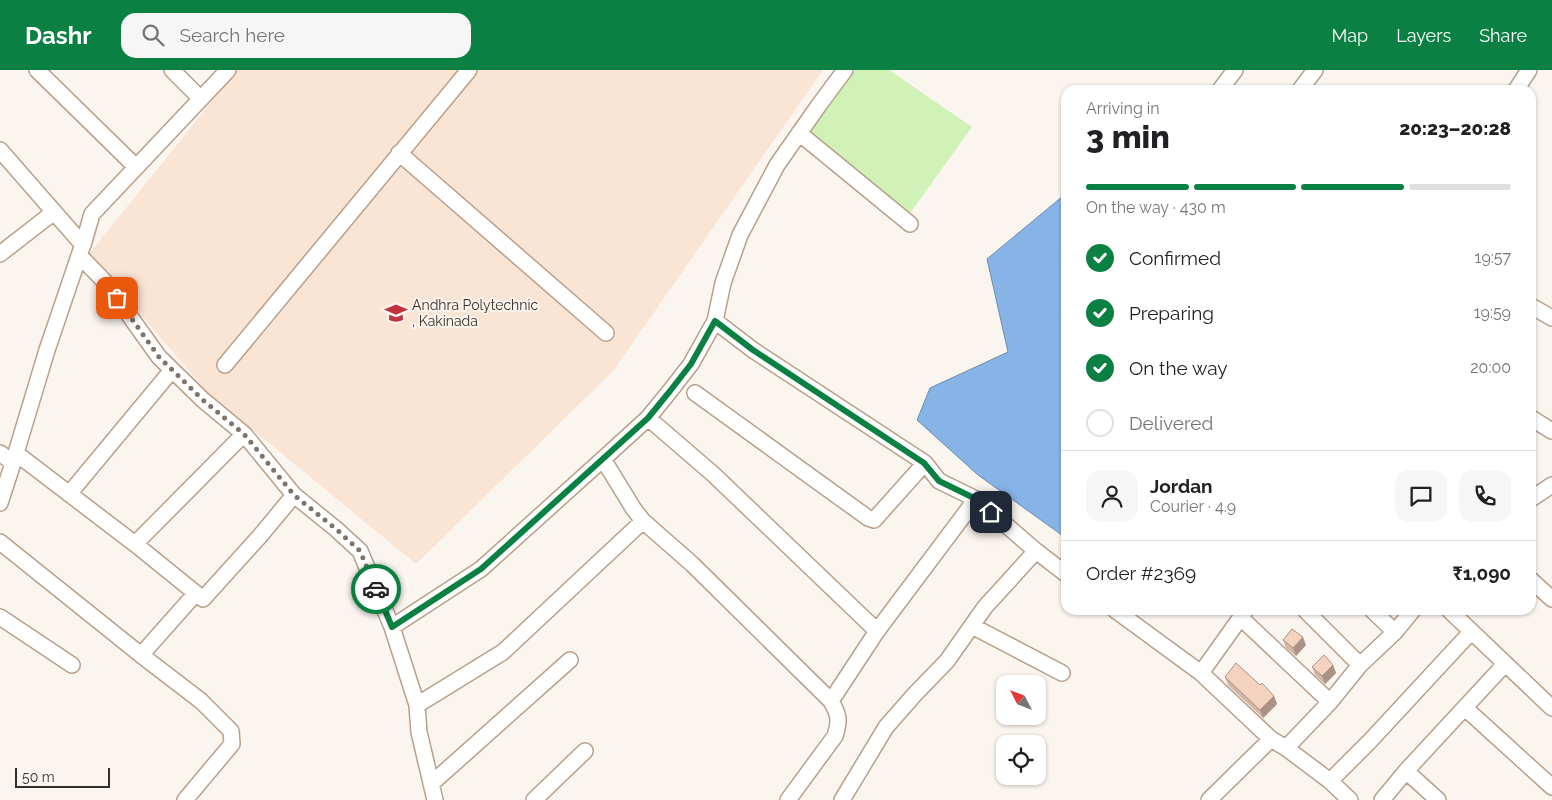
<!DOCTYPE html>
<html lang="en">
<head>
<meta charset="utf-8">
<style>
  :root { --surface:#fff; --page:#f6f6f6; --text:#202124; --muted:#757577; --line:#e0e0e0; --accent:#0b8043 }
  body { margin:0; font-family:Raleway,sans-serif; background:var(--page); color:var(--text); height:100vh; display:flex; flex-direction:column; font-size:19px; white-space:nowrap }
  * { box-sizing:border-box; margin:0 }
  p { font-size:16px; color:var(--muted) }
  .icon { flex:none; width:28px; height:28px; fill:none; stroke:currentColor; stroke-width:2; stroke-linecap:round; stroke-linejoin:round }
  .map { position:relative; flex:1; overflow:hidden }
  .side { position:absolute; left:1061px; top:15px; width:475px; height:530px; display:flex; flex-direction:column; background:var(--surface); border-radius:15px; box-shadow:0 1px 4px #0004 }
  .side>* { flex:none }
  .needle { width:32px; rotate:312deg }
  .buttons { position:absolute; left:996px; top:605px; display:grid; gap:10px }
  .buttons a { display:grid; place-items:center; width:50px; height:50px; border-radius:10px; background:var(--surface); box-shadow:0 1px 4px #0004; font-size:25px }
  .scale { position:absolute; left:15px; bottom:12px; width:95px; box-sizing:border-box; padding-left:5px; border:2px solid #3a2f26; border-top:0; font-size:14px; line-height:18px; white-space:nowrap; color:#3a2f26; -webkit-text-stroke:4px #fbf5f0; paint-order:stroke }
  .pin { position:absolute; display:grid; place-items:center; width:42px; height:42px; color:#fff; margin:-21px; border-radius:10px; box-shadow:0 2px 8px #0006 }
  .courier { position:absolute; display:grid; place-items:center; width:50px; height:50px; margin:-25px; border:4px solid #0b8043; border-radius:50%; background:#fff; color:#222; box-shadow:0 1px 6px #0007 }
  .headline em { font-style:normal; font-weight:800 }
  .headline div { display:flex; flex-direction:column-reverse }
  .headline { display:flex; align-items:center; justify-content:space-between; height:85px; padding:0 25px }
  h1 { font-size:32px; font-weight:800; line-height:38px }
  .bar { display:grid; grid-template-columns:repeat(4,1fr); gap:8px 5px; align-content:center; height:60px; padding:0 25px }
  .bar i { height:6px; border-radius:4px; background:var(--line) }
  .bar .active { background:var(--accent) }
  .bar p { grid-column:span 4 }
  .line { display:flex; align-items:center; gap:12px; padding:0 25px; border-top:1px solid var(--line) }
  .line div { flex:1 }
  .round { display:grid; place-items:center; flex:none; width:52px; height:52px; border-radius:15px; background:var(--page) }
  ol { padding:0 25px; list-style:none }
  li { display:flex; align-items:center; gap:15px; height:55px }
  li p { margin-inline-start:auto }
  li .icon { padding:5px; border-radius:50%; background:var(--accent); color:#fff; stroke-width:4 }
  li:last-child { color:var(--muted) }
  li i { width:28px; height:28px; border:2px solid var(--line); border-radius:50% }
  header { display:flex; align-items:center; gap:30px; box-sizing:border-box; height:70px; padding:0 25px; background:var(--accent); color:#fff }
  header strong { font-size:24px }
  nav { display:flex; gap:28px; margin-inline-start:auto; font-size:18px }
  .search { width:350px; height:45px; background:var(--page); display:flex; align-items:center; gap:12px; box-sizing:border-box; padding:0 18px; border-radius:15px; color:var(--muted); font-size:19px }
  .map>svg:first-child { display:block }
  .built { fill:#fae4d4 }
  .green { fill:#d0f2b6 }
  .water { fill:#87b4e6; stroke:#708cac }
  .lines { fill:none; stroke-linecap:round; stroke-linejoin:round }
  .minor-casing { stroke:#ba9f89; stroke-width:18 }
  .minor { stroke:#fff; stroke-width:15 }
  .wall { fill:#d1b5a5 }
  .shaded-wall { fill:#aa9386 }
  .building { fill:#f3d2c0; stroke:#aa9386 }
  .done { stroke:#7e746d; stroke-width:5; stroke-dasharray:0 9 }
  .route { stroke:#0b8043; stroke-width:6 }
  .labels { text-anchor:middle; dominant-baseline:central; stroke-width:4; stroke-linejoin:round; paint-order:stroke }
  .poi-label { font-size:14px; fill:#3a2f26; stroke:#fbf5f0; text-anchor:start }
</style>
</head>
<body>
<header>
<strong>Dashr</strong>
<div class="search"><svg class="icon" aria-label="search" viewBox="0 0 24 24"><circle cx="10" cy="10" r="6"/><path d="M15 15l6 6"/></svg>Search here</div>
<nav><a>Map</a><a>Layers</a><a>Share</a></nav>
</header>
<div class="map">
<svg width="1552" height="730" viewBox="0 0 1552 730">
  <rect width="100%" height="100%" fill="#fbf5f0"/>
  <path class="built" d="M237,0H823L613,301L416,494L208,323L89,184Z"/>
  <path class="green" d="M855,0H889L972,57L910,143L809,61Z"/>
  <path class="water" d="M1063,126L1066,128V468L978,405L917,350L930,318L1008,282L987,189Z"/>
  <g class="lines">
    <g class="minor-casing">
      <path id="minor" d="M37,0L136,97
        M172,0L201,29
        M1220,20L1235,0
        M1300,20L1315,0
        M1516,20L1529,0
        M799,63L910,154
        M0,80L83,175L92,144L228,0
        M399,83L606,263
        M0,184L54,142
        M1531,236L1552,248
        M715,251L723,213L740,165L777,95L819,35L845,0
        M225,295L469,0
        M695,323L868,448L874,450L925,393
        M648,348L670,321L691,294L715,251L753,280L925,393L939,411L976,429L1036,481L985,537L947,591L915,624L886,657L842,730
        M1531,348L1552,361
        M0,383L13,393L47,280L82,177
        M17,384L135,474L244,364L203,330L159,287L106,213L80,186
        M603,389L648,348L713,404L877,561L831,631L692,494L643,451
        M69,424L172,300
        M294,425L336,459L360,481L392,557L417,635L419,662L435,730
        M1531,429L1552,415
        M0,433L13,393
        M0,472L141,585L196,523
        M135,474L203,529L260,466L294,425L244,364
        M1036,481L1066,504
        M1531,510L1552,529
        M1115,540L1201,603
        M1246,540L1201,603L1271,669L1286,678L1330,711L1350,730
        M1305,540L1360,595
        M1372,540L1395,562
        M1449,540L1552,638
        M0,547L72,595
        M1241,548L1330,632
        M972,556L1062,603
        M392,557L481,499L603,389L633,438L643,451L503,582L417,635
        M877,561L976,429
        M141,585L201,631L231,661L232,674L185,730
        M1465,638L1552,717
        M1286,678L1330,632L1360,595L1395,562L1413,540
        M1406,701L1438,730
        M1330,711L1370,671L1471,562
        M431,714L570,590
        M534,730L585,681
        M788,730L835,666C840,650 839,645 831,631
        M1209,730L1271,669
        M1382,730L1406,701L1505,594"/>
    </g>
    <use href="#minor" class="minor"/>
  </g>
  <path class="wall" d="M1283,570L1306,575L1296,586L1286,578Z
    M1333,595L1336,603L1325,614L1315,605L1312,597Z
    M1225,607L1260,615L1274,626L1277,634L1263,648L1228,615Z"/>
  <path class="shaded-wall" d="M1303,567L1306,575L1296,586L1293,578Z
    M1333,595L1336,603L1325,614L1322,606Z
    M1274,626L1277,634L1263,648L1260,640Z"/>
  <path class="building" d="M1292,559L1303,567L1293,578L1283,570Z
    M1324,585L1333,595L1322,606L1312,597Z
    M1236,593L1260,615L1262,613L1274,626L1260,640L1225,607Z"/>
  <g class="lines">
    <path class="done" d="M117,228L159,287L203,330L244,364L294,425L336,459L360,481L376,519"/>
    <path class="route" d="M376,519L392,557L481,499L648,348L670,321L691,294L715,251L753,280L924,393L939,411L976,429L991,442"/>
  </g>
  <defs>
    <g id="university-bare" transform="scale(1.725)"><path d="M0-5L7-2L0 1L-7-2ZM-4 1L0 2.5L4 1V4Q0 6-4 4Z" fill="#c3333f" stroke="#fbf5f0" stroke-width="2.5" paint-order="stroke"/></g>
  </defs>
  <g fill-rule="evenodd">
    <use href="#university-bare" x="396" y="243"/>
  </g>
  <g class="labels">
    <g class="poi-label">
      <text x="412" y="235">Andhra Polytechnic<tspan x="412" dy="16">, Kakinada</tspan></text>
    </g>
  </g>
</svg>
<div class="buttons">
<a><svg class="needle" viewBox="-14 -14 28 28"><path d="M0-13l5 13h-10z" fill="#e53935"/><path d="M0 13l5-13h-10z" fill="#757577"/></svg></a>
<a><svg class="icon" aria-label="locate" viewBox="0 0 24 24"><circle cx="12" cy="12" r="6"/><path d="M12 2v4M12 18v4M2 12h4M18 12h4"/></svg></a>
</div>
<div class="scale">50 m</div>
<div class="pin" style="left:117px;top:228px;background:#ea580c"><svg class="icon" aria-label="bag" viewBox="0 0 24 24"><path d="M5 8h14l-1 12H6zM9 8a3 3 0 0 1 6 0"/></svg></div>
<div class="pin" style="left:991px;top:442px;background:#1f2937"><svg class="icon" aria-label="home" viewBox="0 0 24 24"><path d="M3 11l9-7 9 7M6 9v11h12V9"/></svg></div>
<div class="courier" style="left:376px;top:519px"><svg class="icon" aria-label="car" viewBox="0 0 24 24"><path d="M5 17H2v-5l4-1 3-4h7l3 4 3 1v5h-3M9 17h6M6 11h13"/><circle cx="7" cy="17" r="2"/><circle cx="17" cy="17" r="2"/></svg></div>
<section class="side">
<div class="headline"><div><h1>3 min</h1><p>Arriving in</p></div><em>20:23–20:28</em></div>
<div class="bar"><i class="active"></i><i class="active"></i><i class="active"></i><i></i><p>On the way · 430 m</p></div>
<ol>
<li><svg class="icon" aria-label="check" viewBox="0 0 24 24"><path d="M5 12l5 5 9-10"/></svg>Confirmed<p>19:57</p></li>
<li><svg class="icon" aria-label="check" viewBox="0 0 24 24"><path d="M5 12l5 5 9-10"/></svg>Preparing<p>19:59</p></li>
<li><svg class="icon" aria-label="check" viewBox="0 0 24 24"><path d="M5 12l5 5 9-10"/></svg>On the way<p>20:00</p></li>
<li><i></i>Delivered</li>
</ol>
<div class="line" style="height:90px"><a class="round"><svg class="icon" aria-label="person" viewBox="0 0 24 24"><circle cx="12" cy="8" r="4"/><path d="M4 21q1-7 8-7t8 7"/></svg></a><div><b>Jordan</b><p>Courier · 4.9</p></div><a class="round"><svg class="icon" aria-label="chat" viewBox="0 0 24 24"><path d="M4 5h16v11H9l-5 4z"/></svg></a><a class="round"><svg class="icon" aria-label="phone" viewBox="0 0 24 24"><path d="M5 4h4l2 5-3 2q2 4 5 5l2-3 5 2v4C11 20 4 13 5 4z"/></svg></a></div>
<div class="line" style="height:65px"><div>Order #2369</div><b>₹1,090</b></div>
</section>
</div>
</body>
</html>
